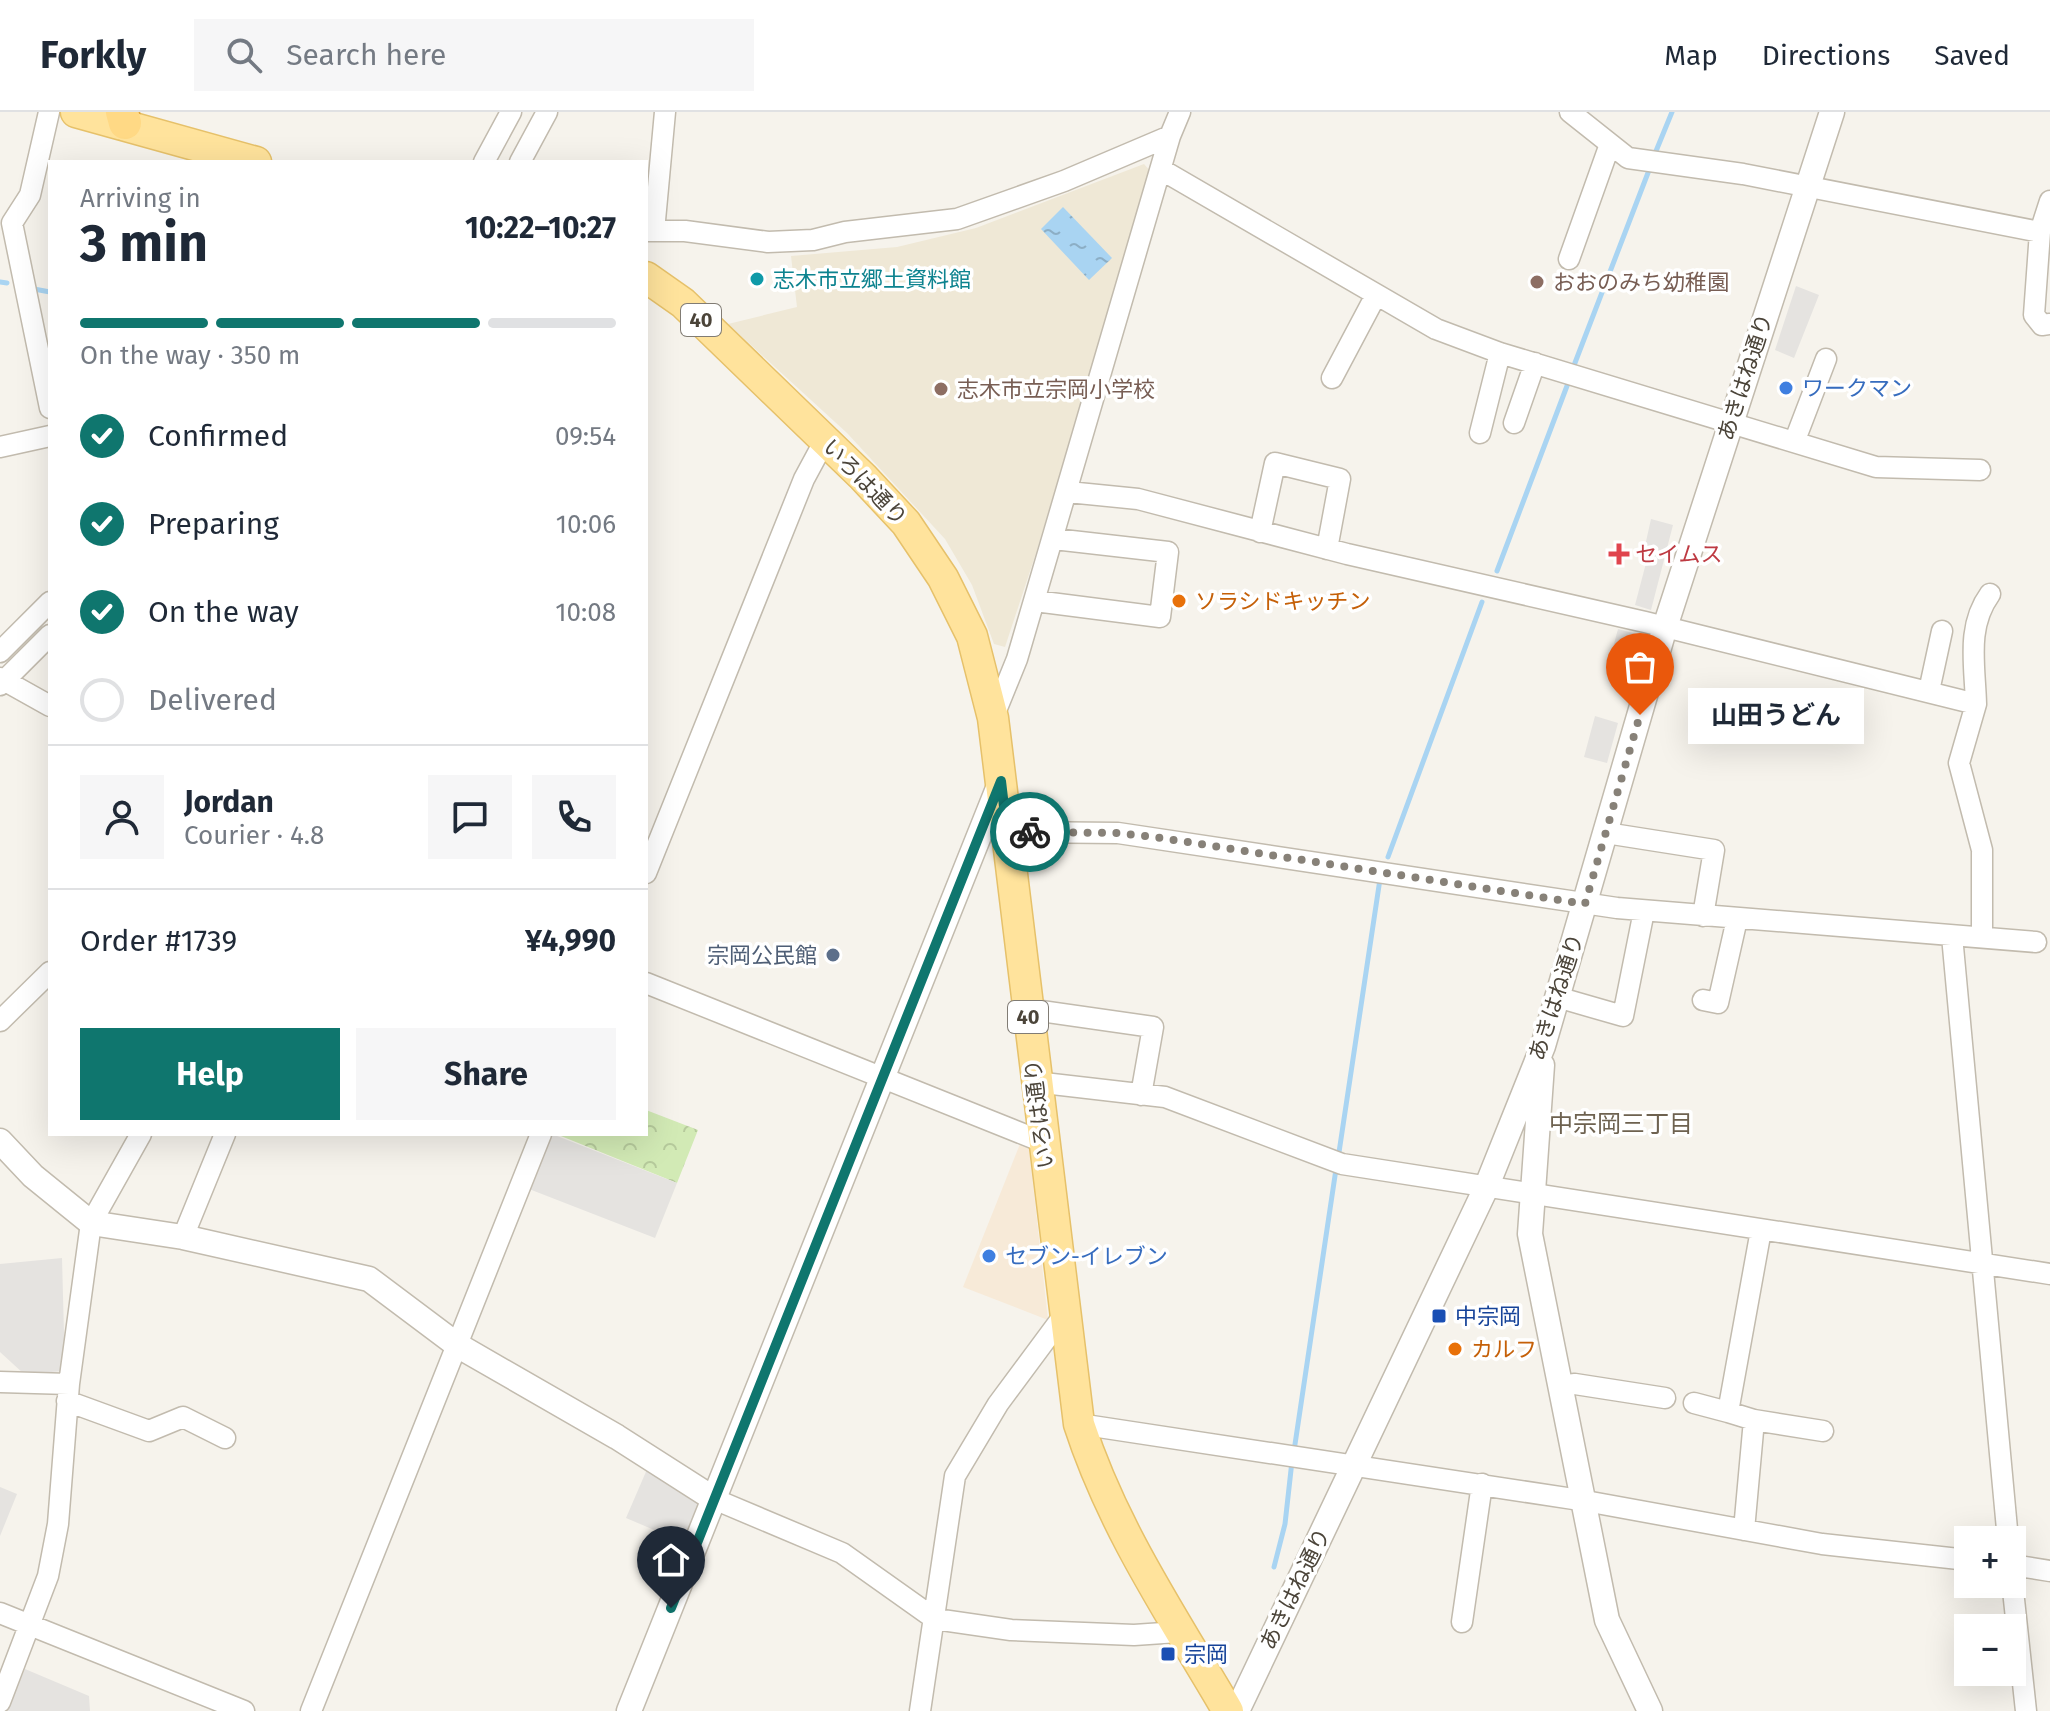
<!DOCTYPE html>
<html lang="en">
<head>
<meta charset="utf-8">
<style>
  :root { --surface:#fff; --page:#f6f6f7; --text:#1f2937; --muted:#747a83; --line:#e0e1e3; --accent:#0f766e }
  body { margin:0; font-family:"Fira Sans","Noto Sans JP",sans-serif; background:var(--page); color:var(--text); height:100vh; display:flex; flex-direction:column; font-size:30px; white-space:nowrap }
  * { box-sizing:border-box; margin:0 }
  p { font-size:26px; color:var(--muted) }
  .icon { flex:none; width:44px; height:44px; fill:none; stroke:currentColor; stroke-width:2; stroke-linecap:round; stroke-linejoin:round }
  .map { position:relative; flex:1; overflow:hidden }
  .sheet { position:absolute; left:48px; top:48px; width:600px; height:976px; display:flex; flex-direction:column; background:var(--surface); border-radius:0px; box-shadow:0 8px 32px #0002 }
  .sheet>* { flex:none }
  .buttons { position:absolute; left:1954px; top:1414px; display:grid; gap:16px }
  .buttons a { display:grid; place-items:center; width:72px; height:72px; border-radius:0px; background:var(--surface); box-shadow:0 8px 32px #0002; font-size:40px }
  .pin { position:absolute; display:grid; place-items:center; width:68px; height:68px; color:#fff; margin:-82px -34px; border-radius:50% 50% 50% 0; rotate:-45deg; box-shadow:0 0 8px #0007 }
  .pin .icon { rotate:45deg }
  .courier { position:absolute; display:grid; place-items:center; width:80px; height:80px; margin:-40px; border:6px solid #0f766e; border-radius:50%; background:#fff; color:#222; box-shadow:0 2px 10px #0007 }
  .bubble { position:absolute; height:56px; border-radius:0px; background:var(--surface); box-shadow:0 8px 32px #0002; font-size:26px; font-weight:700; line-height:56px; text-align:center }
  .headline em { font-style:normal; font-weight:700 }
  .headline div { display:flex; flex-direction:column-reverse }
  .headline { display:flex; align-items:center; justify-content:space-between; height:136px; padding:0 32px }
  h1 { font-size:52px; font-weight:700; line-height:60px }
  .bar { display:grid; grid-template-columns:repeat(4,1fr); gap:12px 8px; align-content:center; height:96px; padding:0 32px }
  .bar i { height:10px; border-radius:6px; background:var(--line) }
  .bar .active { background:var(--accent) }
  .bar p { grid-column:span 4 }
  .line { display:flex; align-items:center; gap:20px; padding:0 32px; border-top:2px solid var(--line) }
  .line div { flex:1 }
  .round { display:grid; place-items:center; flex:none; width:84px; height:84px; border-radius:0px; background:var(--page) }
  ol { padding:0 32px; list-style:none }
  li { display:flex; align-items:center; gap:24px; height:88px }
  li p { margin-inline-start:auto }
  li .icon { padding:8px; border-radius:50%; background:var(--accent); color:#fff; stroke-width:4 }
  li:last-child { color:var(--muted) }
  li i { width:44px; height:44px; border:4px solid var(--line); border-radius:50% }
  .cta { display:flex; gap:16px; margin-top:auto; padding:16px 32px }
  .cta a { flex:1; height:92px; border-radius:0px; background:var(--accent); color:#fff; font-size:32px; font-weight:700; line-height:92px; text-align:center }
  .cta a+a { background:var(--page); color:var(--text) }
  header { display:flex; align-items:center; gap:48px; box-sizing:border-box; height:112px; padding:0 40px; background:var(--surface); border-bottom:2px solid var(--line) }
  header strong { font-size:38px }
  nav { display:flex; gap:44px; margin-inline-start:auto; font-size:28px }
  .search { width:560px; height:72px; background:var(--page); display:flex; align-items:center; gap:20px; box-sizing:border-box; padding:0 28px; border-radius:0px; color:var(--muted); font-size:30px }
  .map>svg:first-child { display:block }
  .commercial { fill:#f7ead8 }
  .education { fill:#efe8d6 }
  .park { fill:url(#park-crowns) }
  .parking { fill:#e5e3e0 }
  .water { fill:url(#water-ripples) }
  .lines { fill:none; stroke-linecap:round; stroke-linejoin:round }
  .stream { stroke:#a9d4f2; stroke-width:5 }
  .minor-casing { stroke:#c2bbae; stroke-width:23 }
  .tertiary-casing { stroke:#c2bbae; stroke-width:27 }
  .primary-casing { stroke:#e6c16a; stroke-width:33 }
  .trunk-casing { stroke:#e0a43c; stroke-width:35 }
  .minor { stroke:#fff; stroke-width:20 }
  .tertiary { stroke:#fff; stroke-width:24 }
  .primary { stroke:#ffe39c; stroke-width:30 }
  .trunk { stroke:#ffd985; stroke-width:32 }
  .done { stroke:#878178; stroke-width:8; stroke-dasharray:0 14.4 }
  .route { stroke:#0f766e; stroke-width:10 }
  .culture-dot { fill:#0f9aa8; stroke:#fff; stroke-width:3 }
  .education-dot { fill:#8d6e63; stroke:#fff; stroke-width:3 }
  .shop-dot { fill:#3f7fe0; stroke:#fff; stroke-width:3 }
  .health-dot { fill:#e0444e; stroke:#fff; stroke-width:3 }
  .food-dot { fill:#e8710a; stroke:#fff; stroke-width:3 }
  .service-dot { fill:#5c6f8a; stroke:#fff; stroke-width:3 }
  .transit-dot { fill:#1a4fb4; stroke:#fff; stroke-width:3 }
  .labels { text-anchor:middle; dominant-baseline:central; stroke-width:7; stroke-linejoin:round; paint-order:stroke }
  .shield { fill:#fff; stroke:#817c74; stroke-width:2 }
  .shield-label { font-size:20px; font-weight:bold; fill:#4b4439 }
  .culture-label { font-size:22px; fill:#0d838f; stroke:#fff; text-anchor:start }
  .education-label { font-size:22px; fill:#785e54; stroke:#fff; text-anchor:start }
  .street-label { font-size:22px; fill:#4b4439; stroke:#fff }
  .shop-label { font-size:22px; fill:#366cbe; stroke:#fff; text-anchor:start }
  .health-label { font-size:22px; fill:#be3a42; stroke:#fff; text-anchor:start }
  .food-label { font-size:22px; fill:#c56008; stroke:#fff; text-anchor:start }
  .service-label { font-size:22px; fill:#4e5e75; stroke:#fff; text-anchor:end }
  .transit-label { font-size:22px; fill:#164399; stroke:#fff; text-anchor:start }
  .neighbourhood-label { font-size:24px; fill:#6e6250; stroke:#fff }
</style>
</head>
<body>
<header>
<strong>Forkly</strong>
<div class="search"><svg class="icon" aria-label="search" viewBox="0 0 24 24"><circle cx="10" cy="10" r="6"/><path d="M15 15l6 6"/></svg>Search here</div>
<nav><a>Map</a><a>Directions</a><a>Saved</a></nav>
</header>
<div class="map">
<svg width="2050" height="1599" viewBox="0 0 2050 1599">
  <defs>
    <pattern id="park-crowns" width="20" height="18" patternUnits="userSpaceOnUse" patternTransform="scale(2)"><rect width="20" height="18" fill="#d2eab5"/><path d="M2 6a3 3 0 1 1 6 0M12 15a3 3 0 1 1 6 0" fill="none" stroke="#b6ca9c"/></pattern>
    <pattern id="water-ripples" width="26" height="14" patternUnits="userSpaceOnUse" patternTransform="scale(2)"><rect width="26" height="14" fill="#a9d4f2"/><path d="M2 4q2-2 4 0t4 0M15 11q2-2 4 0t4 0" fill="none" stroke="#8caec5"/></pattern>
  </defs>
  <rect width="100%" height="100%" fill="#f6f3ec"/>
  <path class="commercial" d="M1020,1032L1029,1036L1048,1208L963,1175Z"/>
  <path class="education" d="M1144,52L1151,60L1036,441L1005,535L994,532L972,473L945,427L847,321L728,212L797,195L791,144L897,135L976,116Z"/>
  <path class="park" d="M646,998L698,1018L677,1071L556,1022H646Z"/>
  <path class="parking" d="M1796,174L1819,183L1794,246L1775,238Z
    M1651,407L1673,413L1651,498L1635,493L1650,436L1645,434Z
    M1618,517L1644,524L1633,562L1608,554Z
    M1595,604L1618,611L1607,651L1584,645Z
    M552,1022L677,1071L655,1126L529,1077Z
    M62,1146L65,1259L24,1262L0,1240V1152Z
    M648,1355L701,1392L685,1431L626,1406Z
    M0,1375L17,1382L0,1424Z
    M25,1557L89,1584L90,1599H7Z"/>
  <path class="water" d="M1063,95L1112,146L1089,168L1041,117Z"/>
  <g class="lines">
    <path class="stream" d="M1654,44L1672,0
      M0,170L7,171
      M34,177L50,180
      M1573,256L1651,53
      M1497,459L1570,266
      M1388,745L1482,490
      M1338,1047L1380,767
      M1294,1339L1336,1057
      M1274,1455L1285,1412L1292,1349"/>
    <g class="minor-casing">
      <path id="minor" d="M49,0L30,83L12,111L50,296
        M1570,0L1628,46L1743,62L2040,120
        M484,50L511,0
        M520,50L547,0
        M1162,58L1436,217L1500,241L1876,355L1980,358
        M2050,89L2040,120L2034,203L2042,213L2050,212
        M646,119H685L768,130L813,128L845,120L957,107L1064,69L1170,24
        M654,119L665,0
        M1569,147L1610,32
        M1332,266L1376,183
        M1514,311L1535,251
        M1480,321L1500,241
        M1795,328L1826,247
        M0,335L50,324
        M1068,380L1138,387L1347,442L1645,510L1976,592C1975,553 1966,515 1990,482
        M1260,420L1275,351L1340,367L1327,437
        M1035,489L1160,505L1168,440L1054,427
        M0,540L50,490
        M0,566L50,594
        M0,573L50,523
        M1929,579L1942,519
        M1976,592L1959,651L1982,738V825
        M993,606L1017,547L1170,24L1180,0
        M1007,720L1118,721L1617,796L2036,830
        M1606,721L1714,738L1703,804
        M646,761L804,367L825,328
        M1952,824L2008,1428
        M646,871L1043,1030
        M1557,885L1623,904L1644,799
        M1703,888L1718,891L1737,807
        M1027,897L1153,915L1141,983
        M0,909L50,860
        M1035,970L1165,985L1342,1052L2050,1162
        M183,1125L225,1022
        M0,1270L69,1272
        M1559,1274L1575,1272L1665,1286
        M67,1289L149,1319L183,1305L225,1326
        M1694,1291L1728,1300
        M1754,1308L1823,1319
        M1079,1312L1580,1388L1822,1432L1968,1448
        M714,1387L842,1441L935,1507L1011,1518L1134,1523L1178,1520
        M1744,1418L1754,1308L1728,1300L1761,1118
        M2012,1453L2050,1459
        M2012,1469L2026,1599
        M0,1501L244,1599
        M1462,1510L1482,1372
        M0,1590L48,1464L58,1412L69,1272L91,1111L141,1022
        M311,1599L541,1022
        M920,1599L955,1364L998,1292L1064,1203"/>
    </g>
    <g class="tertiary-casing">
      <path id="tertiary" d="M1542,953L1530,1122L1607,1508L1650,1599
        M0,1029L33,1064L91,1111L183,1125L369,1167L457,1233L617,1325L714,1387
        M629,1599L1001,669
        M1237,1599L1486,1076L1543,934L1665,515L1832,0"/>
    </g>
    <g class="primary-casing">
      <path id="primary" d="M76,0L256,50
        M646,165L683,191L863,365L906,411L943,466L972,524L993,606L1079,1312C1113,1417 1173,1505 1228,1599"/>
    </g>
    <g class="trunk-casing">
      <path id="trunk" d="M122,0L125,11"/>
    </g>
    <use href="#minor" class="minor"/>
    <use href="#tertiary" class="tertiary"/>
    <use href="#primary" class="primary"/>
    <use href="#trunk" class="trunk"/>
  </g>
  <g class="lines">
    <path class="done" d="M1030,720L1118,721L1155,725L1585,792L1640,603"/>
    <path class="route" d="M671,1496L1001,669L1007,720H1030"/>
  </g>
  <circle class="culture-dot" cx="757" cy="167" r="8"/>
  <g class="education-dot">
    <circle cx="1537" cy="170" r="8"/>
    <circle cx="941" cy="277" r="8"/>
  </g>
  <g class="shop-dot">
    <circle cx="1786" cy="276" r="8"/>
    <circle cx="989" cy="1144" r="8"/>
  </g>
  <path class="health-dot" d="M1615 430h8v8h8v8h-8v8h-8v-8h-8v-8h8z"/>
  <g class="food-dot">
    <circle cx="1179" cy="489" r="8"/>
    <circle cx="1455" cy="1237" r="8"/>
  </g>
  <circle class="service-dot" cx="833" cy="843" r="8"/>
  <g class="transit-dot">
    <rect x="1431" y="1196" width="16" height="16" rx="4"/>
    <rect x="1160" y="1534" width="16" height="16" rx="4"/>
  </g>
  <g class="labels">
    <g class="shield">
      <rect x="681" y="192" width="40" height="32" rx="6"/>
      <rect x="1008" y="889" width="40" height="32" rx="6"/>
    </g>
    <g class="shield-label">
      <text x="701" y="208">40</text>
      <text x="1028" y="905">40</text>
    </g>
    <g class="culture-label">
      <text x="773" y="167">志木市立郷土資料館</text>
    </g>
    <g class="education-label">
      <text x="1553" y="170">おおのみち幼稚園</text>
      <text x="957" y="277">志木市立宗岡小学校</text>
    </g>
    <g class="street-label">
      <text transform="translate(1745 265) rotate(-72)">あきはね通り</text>
      <text transform="translate(865 370) rotate(46)">いろは通り</text>
      <text transform="translate(1556 885) rotate(-72)">あきはね通り</text>
      <text transform="translate(1039 1002) rotate(-97)">いろは通り</text>
      <text transform="translate(1295 1477) rotate(-64)">あきはね通り</text>
    </g>
    <g class="shop-label">
      <text x="1802" y="276">ワークマン</text>
      <text x="1005" y="1144">セブン-イレブン</text>
    </g>
    <g class="health-label">
      <text x="1635" y="442">セイムス</text>
    </g>
    <g class="food-label">
      <text x="1195" y="489">ソラシドキッチン</text>
      <text x="1471" y="1237">カルフ</text>
    </g>
    <g class="service-label">
      <text x="817" y="843">宗岡公民館</text>
    </g>
    <g class="transit-label">
      <text x="1455" y="1204">中宗岡</text>
      <text x="1184" y="1542">宗岡</text>
    </g>
    <g class="neighbourhood-label">
      <text x="1621" y="1012">中宗岡三丁目</text>
    </g>
  </g>
</svg>
<div class="buttons">
<a>+</a>
<a>−</a>
</div>
<div class="pin" style="left:1640px;top:603px;background:#ea580c"><svg class="icon" aria-label="bag" viewBox="0 0 24 24"><path d="M5 8h14l-1 12H6zM9 8a3 3 0 0 1 6 0"/></svg></div>
<div class="pin" style="left:671px;top:1496px;background:#1f2937"><svg class="icon" aria-label="home" viewBox="0 0 24 24"><path d="M3 11l9-7 9 7M6 9v11h12V9"/></svg></div>
<div class="courier" style="left:1030px;top:720px"><svg class="icon" aria-label="bike" viewBox="0 0 24 24"><circle cx="6" cy="16" r="4"/><circle cx="18" cy="16" r="4"/><path d="M6 16l4-8h5l3 8M10 8l3 8H6M13 5h3"/></svg></div>
<div class="bubble" style="left:1688px;top:576px;width:176px">山田うどん</div>
<section class="sheet">
<div class="headline"><div><h1>3 min</h1><p>Arriving in</p></div><em>10:22–10:27</em></div>
<div class="bar"><i class="active"></i><i class="active"></i><i class="active"></i><i></i><p>On the way · 350 m</p></div>
<ol>
<li><svg class="icon" aria-label="check" viewBox="0 0 24 24"><path d="M5 12l5 5 9-10"/></svg>Confirmed<p>09:54</p></li>
<li><svg class="icon" aria-label="check" viewBox="0 0 24 24"><path d="M5 12l5 5 9-10"/></svg>Preparing<p>10:06</p></li>
<li><svg class="icon" aria-label="check" viewBox="0 0 24 24"><path d="M5 12l5 5 9-10"/></svg>On the way<p>10:08</p></li>
<li><i></i>Delivered</li>
</ol>
<div class="line" style="height:144px"><a class="round"><svg class="icon" aria-label="person" viewBox="0 0 24 24"><circle cx="12" cy="8" r="4"/><path d="M4 21q1-7 8-7t8 7"/></svg></a><div><b>Jordan</b><p>Courier · 4.8</p></div><a class="round"><svg class="icon" aria-label="chat" viewBox="0 0 24 24"><path d="M4 5h16v11H9l-5 4z"/></svg></a><a class="round"><svg class="icon" aria-label="phone" viewBox="0 0 24 24"><path d="M5 4h4l2 5-3 2q2 4 5 5l2-3 5 2v4C11 20 4 13 5 4z"/></svg></a></div>
<div class="line" style="height:104px"><div>Order #1739</div><b>¥4,990</b></div>
<div class="cta"><a>Help</a><a>Share</a></div>
</section>
</div>
</body>
</html>
